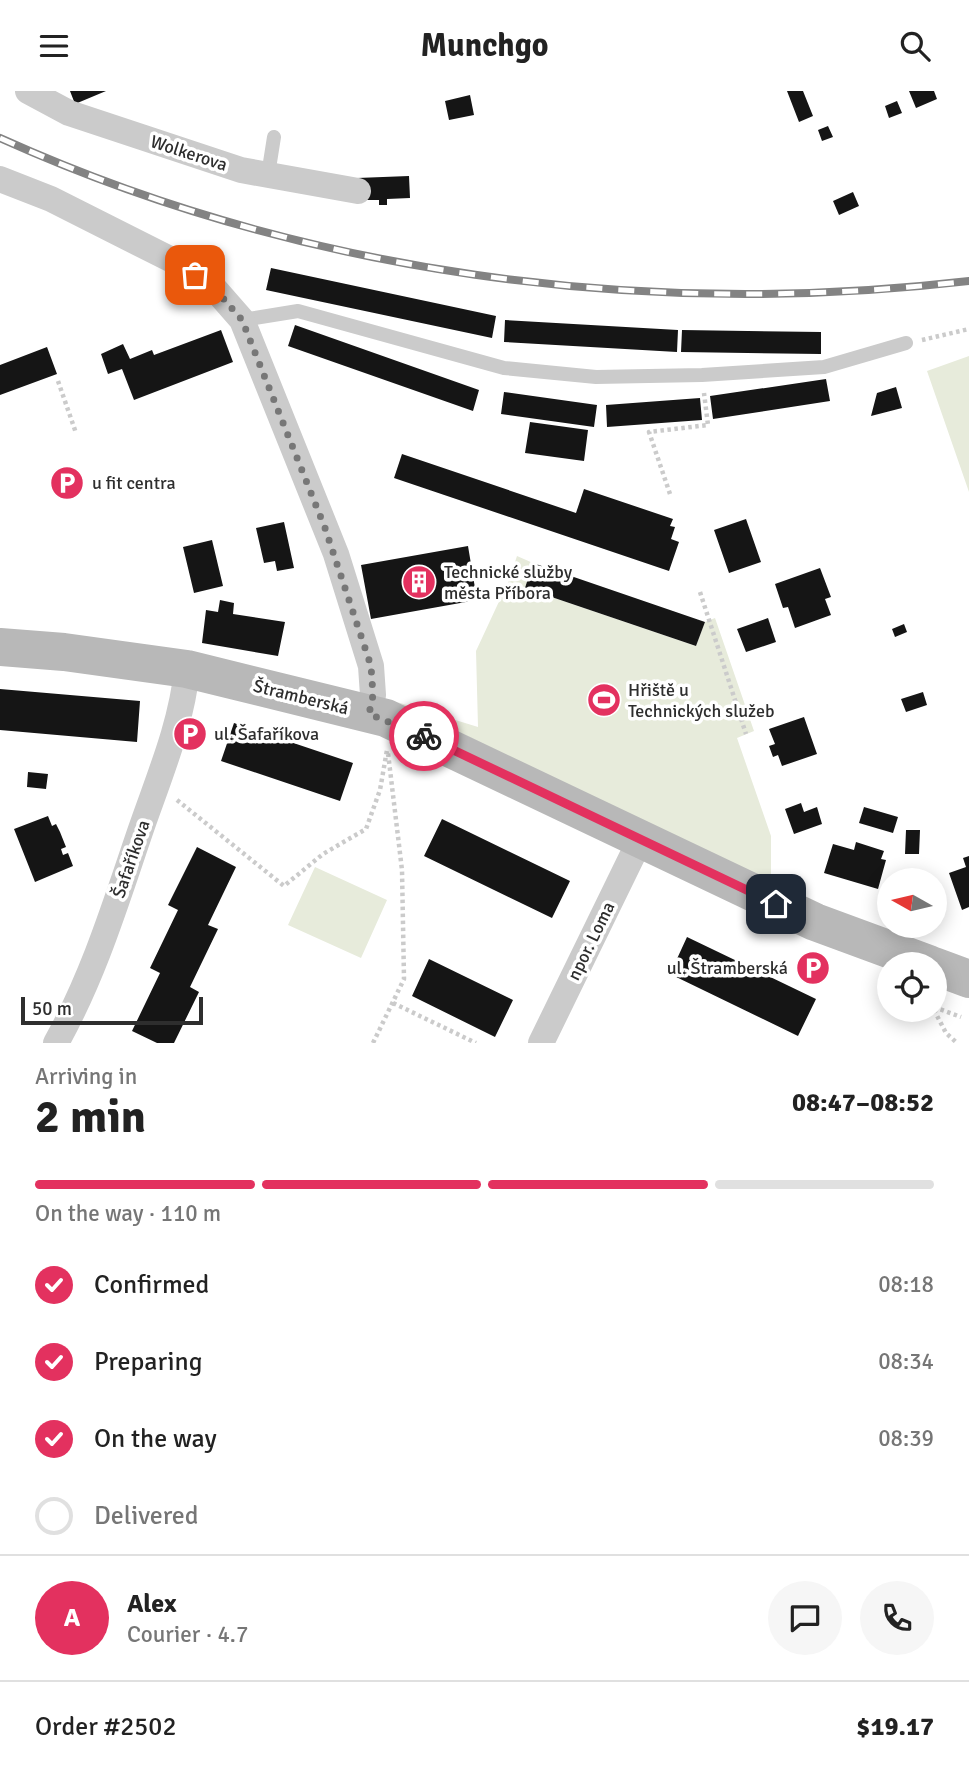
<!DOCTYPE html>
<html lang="en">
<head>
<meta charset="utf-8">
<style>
  :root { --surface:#fff; --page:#f6f6f6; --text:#222; --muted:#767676; --line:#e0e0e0; --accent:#e3315f }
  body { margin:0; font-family:Signika,sans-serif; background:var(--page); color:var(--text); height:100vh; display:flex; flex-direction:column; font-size:26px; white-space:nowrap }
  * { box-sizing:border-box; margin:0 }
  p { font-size:23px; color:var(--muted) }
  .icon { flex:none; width:38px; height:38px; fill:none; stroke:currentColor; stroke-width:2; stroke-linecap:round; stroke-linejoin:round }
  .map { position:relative; height:952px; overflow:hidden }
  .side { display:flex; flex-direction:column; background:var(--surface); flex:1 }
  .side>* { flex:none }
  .needle { width:46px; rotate:278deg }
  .tools { position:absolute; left:877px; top:777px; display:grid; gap:14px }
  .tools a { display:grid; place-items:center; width:70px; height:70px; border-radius:50%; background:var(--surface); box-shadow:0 4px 18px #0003; font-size:35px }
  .scale { position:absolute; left:21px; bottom:18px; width:182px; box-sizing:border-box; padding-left:7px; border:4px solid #2e2e2e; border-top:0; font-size:19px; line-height:24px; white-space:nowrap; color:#2e2e2e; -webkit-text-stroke:5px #fff; paint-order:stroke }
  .pin { position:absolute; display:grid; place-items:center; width:60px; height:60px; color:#fff; margin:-30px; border-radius:14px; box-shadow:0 4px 10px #0006 }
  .courier { position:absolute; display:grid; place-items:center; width:70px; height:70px; margin:-35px; border:5px solid #e3315f; border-radius:50%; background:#fff; color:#222; box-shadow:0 2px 9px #0007 }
  .headline em { font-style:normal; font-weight:700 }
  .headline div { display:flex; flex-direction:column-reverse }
  .headline { display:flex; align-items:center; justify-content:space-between; height:119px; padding:0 35px }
  h1 { font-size:46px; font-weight:700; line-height:52px }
  .bar { display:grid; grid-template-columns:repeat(4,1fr); gap:10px 7px; align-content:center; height:84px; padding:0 35px }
  .bar i { height:9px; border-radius:5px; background:var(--line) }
  .bar .active { background:var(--accent) }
  .bar p { grid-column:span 4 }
  .line { display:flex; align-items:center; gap:18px; padding:0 35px; border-top:2px solid var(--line) }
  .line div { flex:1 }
  .round { display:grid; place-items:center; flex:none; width:74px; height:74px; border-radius:37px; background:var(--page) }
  ol { padding:0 35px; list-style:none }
  li { display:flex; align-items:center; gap:21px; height:77px }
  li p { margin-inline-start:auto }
  li .icon { padding:7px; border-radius:50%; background:var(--accent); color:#fff; stroke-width:4 }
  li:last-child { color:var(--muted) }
  li i { width:38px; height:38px; border:4px solid var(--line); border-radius:50% }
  header { display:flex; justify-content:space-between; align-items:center; height:91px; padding:0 35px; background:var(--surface); font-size:32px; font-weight:700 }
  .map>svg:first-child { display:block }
  .green { fill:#e7ebdb }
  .building { fill:#151515 }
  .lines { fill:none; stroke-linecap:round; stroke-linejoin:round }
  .path { stroke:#cbcbcb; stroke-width:4.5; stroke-dasharray:3.5 3.5; stroke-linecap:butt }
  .lane { stroke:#cbcbcb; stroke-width:14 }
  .street { stroke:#cbcbcb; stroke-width:26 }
  .secondary { stroke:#b8b8b8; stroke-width:38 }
  .rail-casing { stroke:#838383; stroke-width:8 }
  .rail { stroke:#fff; stroke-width:5; stroke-dasharray:16; stroke-linecap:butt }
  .done { stroke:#777; stroke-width:7; stroke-dasharray:0 12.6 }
  .route { stroke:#e3315f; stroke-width:9 }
  .labels { text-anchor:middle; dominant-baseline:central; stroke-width:7; stroke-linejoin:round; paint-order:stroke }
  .street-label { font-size:18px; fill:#2e2e2e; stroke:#fff }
  .poi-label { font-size:18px; fill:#2e2e2e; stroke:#fff; text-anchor:start }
</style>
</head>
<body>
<header><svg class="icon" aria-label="menu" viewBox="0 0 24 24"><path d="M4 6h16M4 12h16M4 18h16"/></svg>Munchgo<svg class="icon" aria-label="search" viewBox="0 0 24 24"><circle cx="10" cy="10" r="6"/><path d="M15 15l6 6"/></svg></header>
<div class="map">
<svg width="969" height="952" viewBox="0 0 969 952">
  <rect width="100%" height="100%" fill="#fff"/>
  <path class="green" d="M969,265V401L927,280Z
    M517,465L533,472L525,497L696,555L705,531L715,527L754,640L737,647L771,745V793L397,611L478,636L476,560L509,489Z
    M315,776L387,809L361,867L288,834Z"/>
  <path class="building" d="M70,0H106L75,13Z
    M787,0H803L813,25L799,31Z
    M909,0H934L937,8L916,17Z
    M470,4L474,24L449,29L445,10Z
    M897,10L902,22L889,27L885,15Z
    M828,35L833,46L822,50L818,39Z
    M409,85L410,107L387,108V114H379V109H358L357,87Z
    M853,101L859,115L839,124L833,110Z
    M271,177L496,225L492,247L266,199Z
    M505,229L678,239L677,261L504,251Z
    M295,234L479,299L473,320L288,255Z
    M221,239L233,271L134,309L122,278L108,283L101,263L123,253L130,268L152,259L154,264Z
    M682,239L821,241V263L681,261Z
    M47,256L57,283L0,304V274Z
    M826,288L830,310L713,328L710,305Z
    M896,296L902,317L871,325L877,302Z
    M504,301L597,314L594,336L501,323Z
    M700,307L702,329L607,336L606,314Z
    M530,331L588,339L584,370L525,362Z
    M402,363L576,422L584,398L673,428L670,435L675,436L671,448L679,451L669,480L394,387Z
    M746,428L761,471L729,482L714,439Z
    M284,431L294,477L277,480L275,470L264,472L256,437Z
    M212,449L223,495L194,502L183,456Z
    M468,455L477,509L371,528L361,474Z
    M533,472L705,531L696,555L525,497Z
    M820,477L831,506L825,508L831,524L795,537L788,516L783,517L775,493Z
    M220,509L234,512L233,523L285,531L278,565L202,552L206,519L218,521Z
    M768,527L776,551L746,561L737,538Z
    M904,533L907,541L895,546L892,538Z
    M0,598L140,610L137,651L0,639Z
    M923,601L927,614L906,621L901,608Z
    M804,626L817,663L782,675L778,664L773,666L769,655L775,653L769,638Z
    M234,632L353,672L340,710L221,670Z
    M28,681L48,683L46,698L27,696Z
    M801,712L804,721L817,716L822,733L794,743L785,718Z
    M864,716L898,726L893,742L859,732Z
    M48,725L52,735L56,733L60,741L66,756L61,758L63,764L68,762L73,775L35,791L14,738Z
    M442,728L570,790L552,827L424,765Z
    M906,739H920L919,763H905Z
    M856,751L884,760L881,768L886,769L878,798L824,782L833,753L854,759Z
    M197,756L236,776L208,834L218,838L190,896L199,901L174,952H157L132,940L160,882L150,877L178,819L168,814Z
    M969,765V816L962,819L949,782L966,776L963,767Z
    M687,846L816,908L798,945L670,883Z
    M429,868L513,909L495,946L412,905Z"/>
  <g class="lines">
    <path class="path" d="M922,249L969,238
      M58,290L76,342
      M670,403L649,341L708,334L704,302
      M700,501L746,643
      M177,709L284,795L323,763L366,738L380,699L387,659
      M393,912L476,952
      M934,916L961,926
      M934,919L946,942L957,952
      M896,922L898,919
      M373,952L404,888L402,779L388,662"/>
    <path class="lane" d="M268,84L274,46
      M242,229L298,220L504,277L596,286L702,284L824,276L906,252"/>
    <path class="street" d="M28,0L69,22L241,79L358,100
      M0,88L51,108L172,169L214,197L242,229L336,463L371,575L373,604L369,623
      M56,952C94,884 116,811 141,738C159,686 182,632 187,578
      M541,952L641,747"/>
    <path class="secondary" d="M0,556L64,561L187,578L386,627L815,831L929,873
      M934,875L969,888"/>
    <g class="rail-casing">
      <path id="rail" d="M0,47C302,183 642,228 969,190"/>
    </g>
    <use href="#rail" class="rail"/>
  </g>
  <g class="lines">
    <path class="done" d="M195,184L214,197L242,229L325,437L371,575L373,604L369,623L424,645"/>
    <path class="route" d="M424,645L776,813"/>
  </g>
  <defs>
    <g id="parking-disc" transform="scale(1.75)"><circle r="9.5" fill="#e3315f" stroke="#fff"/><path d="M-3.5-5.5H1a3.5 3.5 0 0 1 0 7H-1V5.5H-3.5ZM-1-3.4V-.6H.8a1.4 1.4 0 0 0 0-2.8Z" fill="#fff"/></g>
    <g id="building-disc" transform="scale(1.75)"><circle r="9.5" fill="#e3315f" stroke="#fff"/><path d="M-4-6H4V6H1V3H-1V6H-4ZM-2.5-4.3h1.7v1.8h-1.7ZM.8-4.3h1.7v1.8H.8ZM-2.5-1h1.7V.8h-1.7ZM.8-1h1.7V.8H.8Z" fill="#fff"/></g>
    <g id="stadium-disc" transform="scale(1.75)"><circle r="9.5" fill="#e3315f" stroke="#fff"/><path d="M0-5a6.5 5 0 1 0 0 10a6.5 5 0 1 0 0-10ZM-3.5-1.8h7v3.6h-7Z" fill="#fff"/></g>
  </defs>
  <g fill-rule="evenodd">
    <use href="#parking-disc" x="67" y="392"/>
    <use href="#building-disc" x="419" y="491"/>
    <use href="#stadium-disc" x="604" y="609"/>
    <use href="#parking-disc" x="190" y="643"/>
    <use href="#parking-disc" x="813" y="877"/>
  </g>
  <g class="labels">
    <g class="street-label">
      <text transform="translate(189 62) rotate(18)">Wolkerova</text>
      <text transform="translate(301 606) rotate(14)">Štramberská</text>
      <text transform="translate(131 768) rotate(-71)">Šafaříkova</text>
      <text transform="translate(591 850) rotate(-64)">npor. Loma</text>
    </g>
    <g class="poi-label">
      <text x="92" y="392">u fit centra</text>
      <text x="444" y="481">Technické služby<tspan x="444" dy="21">města Příbora</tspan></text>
      <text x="628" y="599">Hřiště u<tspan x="628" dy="21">Technických služeb</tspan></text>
      <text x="214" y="643">ul. Šafaříkova</text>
      <text x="788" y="877" text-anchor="end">ul. Štramberská</text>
    </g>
  </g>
</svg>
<div class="tools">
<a><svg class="needle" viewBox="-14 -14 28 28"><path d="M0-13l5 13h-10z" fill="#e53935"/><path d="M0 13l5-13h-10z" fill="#767676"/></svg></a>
<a><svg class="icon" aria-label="locate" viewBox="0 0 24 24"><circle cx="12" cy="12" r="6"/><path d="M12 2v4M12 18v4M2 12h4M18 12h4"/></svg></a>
</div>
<div class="scale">50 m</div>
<div class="pin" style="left:195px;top:184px;background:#ea580c"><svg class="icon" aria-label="bag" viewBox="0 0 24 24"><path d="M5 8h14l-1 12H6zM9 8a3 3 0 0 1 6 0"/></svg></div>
<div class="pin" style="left:776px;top:813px;background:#1f2937"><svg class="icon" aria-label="home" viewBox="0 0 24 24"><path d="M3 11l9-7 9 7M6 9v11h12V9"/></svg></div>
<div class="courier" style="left:424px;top:645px"><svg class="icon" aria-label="bike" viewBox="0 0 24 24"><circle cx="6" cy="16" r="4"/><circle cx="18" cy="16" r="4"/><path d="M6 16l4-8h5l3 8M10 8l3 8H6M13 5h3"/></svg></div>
</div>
<section class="side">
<div class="headline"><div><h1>2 min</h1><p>Arriving in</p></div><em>08:47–08:52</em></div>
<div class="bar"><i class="active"></i><i class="active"></i><i class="active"></i><i></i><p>On the way · 110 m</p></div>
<ol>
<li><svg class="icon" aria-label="check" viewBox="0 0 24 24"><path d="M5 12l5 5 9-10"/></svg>Confirmed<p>08:18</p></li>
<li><svg class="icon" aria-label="check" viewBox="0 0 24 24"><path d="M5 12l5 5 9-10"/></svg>Preparing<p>08:34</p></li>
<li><svg class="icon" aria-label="check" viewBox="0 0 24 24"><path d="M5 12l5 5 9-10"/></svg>On the way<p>08:39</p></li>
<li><i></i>Delivered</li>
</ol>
<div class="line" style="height:126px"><b class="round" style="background:var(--accent);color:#fff">A</b><div><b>Alex</b><p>Courier · 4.7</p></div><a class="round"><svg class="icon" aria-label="chat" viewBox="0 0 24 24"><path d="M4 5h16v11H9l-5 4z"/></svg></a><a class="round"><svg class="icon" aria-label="phone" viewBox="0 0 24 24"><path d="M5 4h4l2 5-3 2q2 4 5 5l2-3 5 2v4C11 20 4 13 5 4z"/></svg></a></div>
<div class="line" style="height:91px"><div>Order #2502</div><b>$19.17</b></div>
</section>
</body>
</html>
